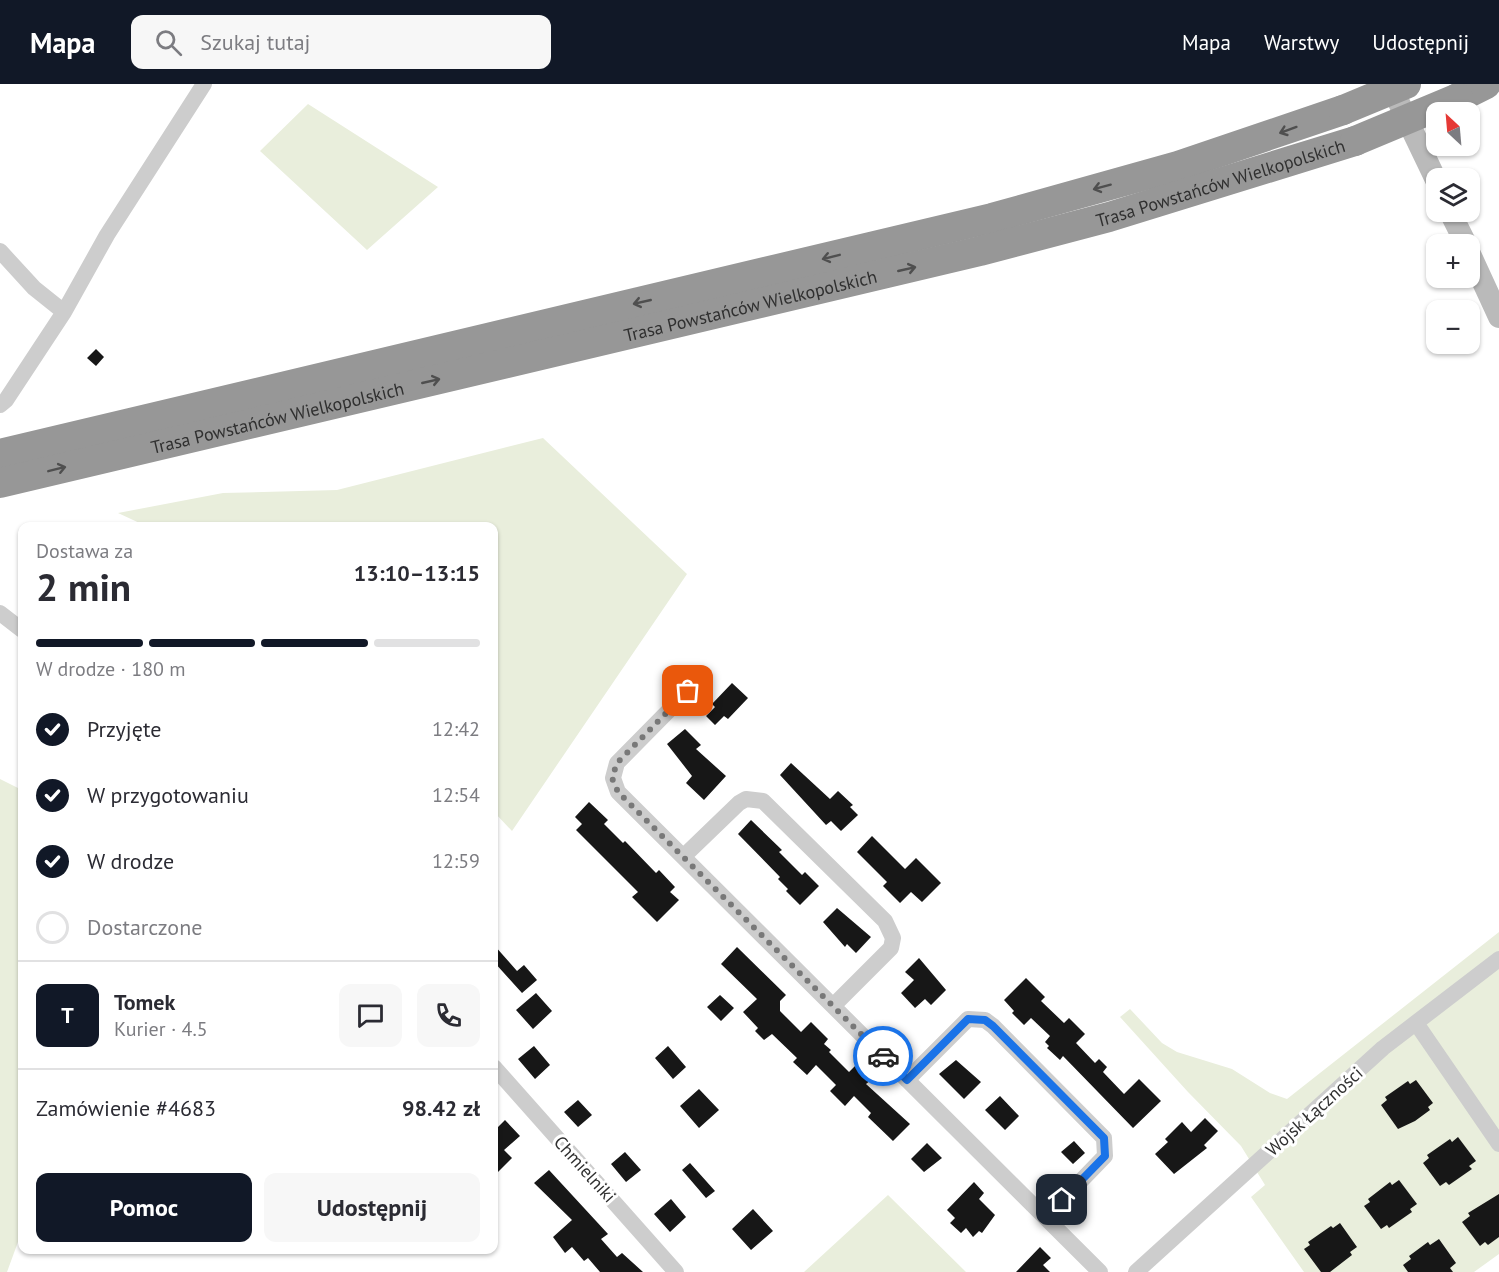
<!DOCTYPE html>
<html lang="pl">
<head>
<meta charset="utf-8">
<style>
  :root { --surface:#fff; --page:#f7f7f7; --text:#2b2b33; --muted:#7c7c81; --line:#e1e1e2; --accent:#111827 }
  body { margin:0; font-family:"PT Sans",sans-serif; background:var(--page); color:var(--text); height:100vh; display:flex; flex-direction:column; font-size:22px; white-space:nowrap }
  * { box-sizing:border-box; margin:0 }
  p { font-size:20px; color:var(--muted) }
  .icon { flex:none; width:33px; height:33px; fill:none; stroke:currentColor; stroke-width:2; stroke-linecap:round; stroke-linejoin:round }
  .map { position:relative; flex:1; overflow:hidden }
  .drawer { position:absolute; left:18px; top:438px; width:480px; height:732px; display:flex; flex-direction:column; background:var(--surface); border-radius:12px; box-shadow:0 2px 4px #0004 }
  .drawer>* { flex:none }
  .needle { width:39px; rotate:334deg }
  .tools { position:absolute; left:1426px; top:18px; display:grid; gap:12px }
  .tools a { display:grid; place-items:center; width:54px; height:54px; border-radius:12px; background:var(--surface); box-shadow:0 2px 4px #0004; font-size:30px }
  .pin { position:absolute; display:grid; place-items:center; width:51px; height:51px; color:#fff; margin:-26px; border-radius:12px; box-shadow:0 3px 9px #0006 }
  .courier { position:absolute; display:grid; place-items:center; width:60px; height:60px; margin:-30px; border:4px solid #1a73e8; border-radius:50%; background:#fff; color:#222; box-shadow:0 2px 8px #0007 }
  .head em { font-style:normal; font-weight:600 }
  .head div { display:flex; flex-direction:column-reverse }
  .head { display:flex; align-items:center; justify-content:space-between; height:102px; padding:0 18px }
  h1 { font-size:39px; font-weight:600; line-height:45px }
  .bar { display:grid; grid-template-columns:repeat(4,1fr); gap:9px 6px; align-content:center; height:72px; padding:0 18px }
  .bar i { height:8px; border-radius:4px; background:var(--line) }
  .bar .active { background:var(--accent) }
  .bar p { grid-column:span 4 }
  .line { display:flex; align-items:center; gap:15px; padding:0 18px; border-top:2px solid var(--line) }
  .line div { flex:1 }
  .round { display:grid; place-items:center; flex:none; width:63px; height:63px; border-radius:12px; background:var(--page) }
  ol { padding:0 18px; list-style:none }
  li { display:flex; align-items:center; gap:18px; height:66px }
  li p { margin-inline-start:auto }
  li .icon { padding:6px; border-radius:50%; background:var(--accent); color:#fff; stroke-width:4 }
  li:last-child { color:var(--muted) }
  li i { width:33px; height:33px; border:3px solid var(--line); border-radius:50% }
  .action { display:flex; gap:12px; margin-top:auto; padding:12px 18px }
  .action a { flex:1; height:69px; border-radius:12px; background:var(--accent); color:#fff; font-size:24px; font-weight:600; line-height:69px; text-align:center }
  .action a+a { background:var(--page); color:var(--text) }
  header { display:flex; align-items:center; gap:36px; box-sizing:border-box; height:84px; padding:0 30px; background:var(--accent); color:#fff }
  header strong { font-size:28px }
  nav { display:flex; gap:33px; margin-inline-start:auto; font-size:21px }
  .search { width:420px; height:54px; background:var(--page); display:flex; align-items:center; gap:15px; box-sizing:border-box; padding:0 21px; border-radius:12px; color:var(--muted); font-size:22px }
  .map>svg:first-child { display:block }
  .green { fill:#e9eedc }
  .building { fill:#171717 }
  .lines { fill:none; stroke-linecap:round; stroke-linejoin:round }
  .minor { stroke:#cdcdcd; stroke-width:16 }
  .secondary { stroke:#bababa; stroke-width:22 }
  .motorway { stroke:#979797; stroke-width:30 }
  .motorway-bridge { stroke:#979797; stroke-width:30 }
  .oneway { stroke:#4f4f4f }
  .done { stroke:#787878; stroke-width:6; stroke-dasharray:0 10.8 }
  .route { stroke:#1a73e8; stroke-width:8 }
  .labels { text-anchor:middle; dominant-baseline:central; stroke-width:6; stroke-linejoin:round; paint-order:stroke }
  .street-label { font-size:18px; fill:#303030; stroke:#fff }
</style>
</head>
<body>
<header>
<strong>Mapa</strong>
<div class="search"><svg class="icon" aria-label="search" viewBox="0 0 24 24"><circle cx="10" cy="10" r="6"/><path d="M15 15l6 6"/></svg>Szukaj tutaj</div>
<nav><a>Mapa</a><a>Warstwy</a><a>Udostępnij</a></nav>
</header>
<div class="map">
<svg width="1499" height="1188" viewBox="0 0 1499 1188">
  <rect width="100%" height="100%" fill="#fff"/>
  <path class="green" d="M308,20L438,103L367,166L260,67Z
    M543,354L687,490L512,747L494,728V442H146L118,429L223,409L337,406Z
    M0,695L22,706V1147L7,1188H0Z
    M1499,848V1170L1474,1188H1304L1251,1113L1265,1101L1241,1062L1188,1008L1120,933L1130,925L1162,959L1177,968L1232,985L1270,1009L1287,1015Z
    M888,1111L966,1188H804Z"/>
  <path class="building" d="M96,265L104,273L96,282L87,274Z
    M732,599L748,614L728,635L724,632L715,641L706,632L715,623L712,620Z
    M685,645L701,661L696,665L726,692L704,716L686,699L692,692L667,660Z
    M791,679L830,715L838,707L853,721L850,723L858,731L841,747L831,737L826,741L780,691Z
    M589,718L608,736L604,740L623,759L625,757L656,789L659,786L675,803L670,808L679,816L657,838L632,813L638,808L576,746L582,740L575,733Z
    M751,736L782,766L779,768L802,791L805,788L819,802L800,821L786,807L788,805L778,795L780,793L738,750Z
    M872,752L905,785L916,774L941,799L922,818L911,808L900,819L883,802L887,798L857,768Z
    M837,824L871,853L856,869L847,860L845,863L823,838Z
    M494,861L517,887L524,881L537,896L522,909L494,878Z
    M737,863L786,911L780,917V927L801,948L811,938L828,955L824,960L831,966L829,968L849,988L856,981L871,996L866,1000L910,1040L893,1057L868,1033L871,1029L854,1012L845,1022L830,1007L836,1001L816,981L807,991L793,978L797,974L772,950L764,956L755,947L758,944L743,928L757,915L721,880Z
    M919,874L946,906L931,921L925,915L915,924L901,909L914,896L905,888Z
    M1026,894L1045,913L1041,917L1064,939L1069,934L1085,950L1076,959L1095,979L1099,975L1107,983L1103,988L1124,1010L1139,995L1161,1017L1133,1044L1063,972L1060,976L1047,964L1049,962L1045,958L1050,952L1031,934L1024,941L1012,929L1014,927L1004,916Z
    M536,909L552,927L533,945L516,926Z
    M720,911L734,924L721,937L707,923Z
    M534,962L550,981L535,995L518,975Z
    M668,962L686,983L673,995L655,974Z
    M956,976L981,998L964,1015L939,990Z
    M1416,996L1433,1019L1428,1023L1430,1026L1415,1037L1398,1045L1381,1021L1387,1016L1385,1013L1408,997L1410,1000Z
    M699,1005L719,1026L699,1044L680,1022Z
    M1000,1012L1019,1032L1005,1046L985,1026Z
    M578,1016L592,1031L578,1043L564,1028Z
    M1205,1034L1218,1047L1204,1061L1207,1064L1174,1090L1155,1070L1168,1058L1165,1055L1182,1038L1191,1048Z
    M505,1036L520,1052L504,1066L512,1074L494,1092V1047Z
    M1458,1053L1476,1077L1469,1082L1472,1085L1449,1101L1446,1098L1440,1102L1423,1079L1429,1074L1427,1071L1450,1055L1452,1058Z
    M1074,1057L1085,1069L1073,1080L1061,1068Z
    M927,1059L942,1074L924,1088L911,1075Z
    M625,1068L641,1086L626,1098L611,1080Z
    M690,1079L715,1107L706,1114L682,1086Z
    M549,1086L608,1150L601,1155L617,1173L622,1169L643,1188H600L588,1174L584,1177L572,1163L565,1169L553,1153L572,1136L534,1099Z
    M1399,1096L1417,1120L1410,1125L1412,1128L1389,1144L1387,1141L1381,1145L1364,1122L1370,1118L1368,1115L1390,1098L1392,1101Z
    M974,1098L984,1109L979,1115L995,1131L982,1149L979,1147L973,1153L966,1144L961,1149L950,1139L955,1134L947,1126Z
    M1499,1110V1153L1488,1161L1485,1158L1480,1162L1462,1138L1470,1132L1468,1129Z
    M671,1115L686,1133L670,1148L654,1130Z
    M753,1125L773,1147L751,1166L732,1145Z
    M1340,1139L1357,1163L1350,1168L1352,1171L1330,1188H1321L1304,1165L1310,1161L1308,1158L1331,1142L1333,1144Z
    M1439,1155L1456,1179L1450,1184L1453,1188H1408L1403,1181L1411,1175L1409,1172L1428,1158L1430,1161Z
    M1040,1163L1051,1174L1043,1181L1050,1188H1016Z"/>
  <g class="lines">
    <path class="minor" d="M0,167L34,204L64,228
      M0,321L6,316L64,228L107,151L204,0
      M0,529L22,546
      M688,607L617,679L613,694L618,708L1100,1188
      M684,772L739,719L746,715L763,717L885,837L893,854L891,864L833,922
      M1416,939L1499,1060
      M494,983L676,1188
      M907,996L968,935L985,936L993,942L1104,1054L1105,1072L1047,1132
      M1136,1188L1383,964L1499,875"/>
    <path class="secondary" d="M1390,0L1437,98
      M1450,128L1466,160
      M1470,170L1499,233"/>
    <g class="motorway">
      <path d="M1458,14L1486,0"/>
      <path d="M0,370L992,134L1178,82L1343,26"/>
      <path id="s1" d="M0,399L980,167L1109,133L1355,57"/>
    </g>
    <path class="motorway-bridge" d="M1343,26L1406,0
      M1355,57L1458,14"/>
  </g>
  <defs><path id="oneway-shaft" d="M-6 0H5M1.5-3L5.5 0L1.5 3" fill="none" stroke-width="1.6" stroke-linecap="round" stroke-linejoin="round" transform="scale(1.5)"/></defs>
  <g class="oneway">
    <use href="#oneway-shaft" transform="translate(1288 46) rotate(160)"/>
    <use href="#oneway-shaft" transform="translate(1102 103) rotate(165)"/>
    <use href="#oneway-shaft" transform="translate(831 173) rotate(166)"/>
    <use href="#oneway-shaft" transform="translate(907 185) rotate(-13)"/>
    <use href="#oneway-shaft" transform="translate(642 218) rotate(167)"/>
    <use href="#oneway-shaft" transform="translate(431 297) rotate(-13)"/>
    <use href="#oneway-shaft" transform="translate(57 385) rotate(-14)"/>
  </g>
  <g class="lines">
    <path class="done" d="M688,607L617,679L612,694L618,708L883,972"/>
    <path class="route" d="M883,972L907,996L968,935L985,936L993,942L1104,1054L1105,1072L1062,1116"/>
  </g>
  <g class="labels">
    <g class="street-label">
      <text stroke="none"><textPath href="#s1" startOffset="1257">Trasa Powstańców Wielkopolskich</textPath></text>
      <text stroke="none"><textPath href="#s1" startOffset="771">Trasa Powstańców Wielkopolskich</textPath></text>
      <text stroke="none"><textPath href="#s1" startOffset="285">Trasa Powstańców Wielkopolskich</textPath></text>
      <text transform="translate(1314 1027) rotate(-42)">Wojsk Łączności</text>
      <text transform="translate(585 1085) rotate(48)">Chmielniki</text>
    </g>
  </g>
</svg>
<div class="tools">
<a><svg class="needle" viewBox="-14 -14 28 28"><path d="M0-13l5 13h-10z" fill="#e53935"/><path d="M0 13l5-13h-10z" fill="#7c7c81"/></svg></a>
<a><svg class="icon" aria-label="layers" viewBox="0 0 24 24"><path d="M12 4l9 5-9 5-9-5zM3 14l9 5 9-5"/></svg></a>
<a>+</a>
<a>−</a>
</div>
<div class="pin" style="left:688px;top:607px;background:#ea580c"><svg class="icon" aria-label="bag" viewBox="0 0 24 24"><path d="M5 8h14l-1 12H6zM9 8a3 3 0 0 1 6 0"/></svg></div>
<div class="pin" style="left:1062px;top:1116px;background:#1f2937"><svg class="icon" aria-label="home" viewBox="0 0 24 24"><path d="M3 11l9-7 9 7M6 9v11h12V9"/></svg></div>
<div class="courier" style="left:883px;top:972px"><svg class="icon" aria-label="car" viewBox="0 0 24 24"><path d="M5 17H2v-5l4-1 3-4h7l3 4 3 1v5h-3M9 17h6M6 11h13"/><circle cx="7" cy="17" r="2"/><circle cx="17" cy="17" r="2"/></svg></div>
<section class="drawer">
<div class="head"><div><h1>2 min</h1><p>Dostawa za</p></div><em>13:10–13:15</em></div>
<div class="bar"><i class="active"></i><i class="active"></i><i class="active"></i><i></i><p>W drodze · 180 m</p></div>
<ol>
<li><svg class="icon" aria-label="check" viewBox="0 0 24 24"><path d="M5 12l5 5 9-10"/></svg>Przyjęte<p>12:42</p></li>
<li><svg class="icon" aria-label="check" viewBox="0 0 24 24"><path d="M5 12l5 5 9-10"/></svg>W przygotowaniu<p>12:54</p></li>
<li><svg class="icon" aria-label="check" viewBox="0 0 24 24"><path d="M5 12l5 5 9-10"/></svg>W drodze<p>12:59</p></li>
<li><i></i>Dostarczone</li>
</ol>
<div class="line" style="height:108px"><b class="round" style="background:var(--accent);color:#fff">T</b><div><b>Tomek</b><p>Kurier · 4.5</p></div><a class="round"><svg class="icon" aria-label="chat" viewBox="0 0 24 24"><path d="M4 5h16v11H9l-5 4z"/></svg></a><a class="round"><svg class="icon" aria-label="phone" viewBox="0 0 24 24"><path d="M5 4h4l2 5-3 2q2 4 5 5l2-3 5 2v4C11 20 4 13 5 4z"/></svg></a></div>
<div class="line" style="height:78px"><div>Zamówienie #4683</div><b>98.42 zł</b></div>
<div class="action"><a>Pomoc</a><a>Udostępnij</a></div>
</section>
</div>
</body>
</html>
